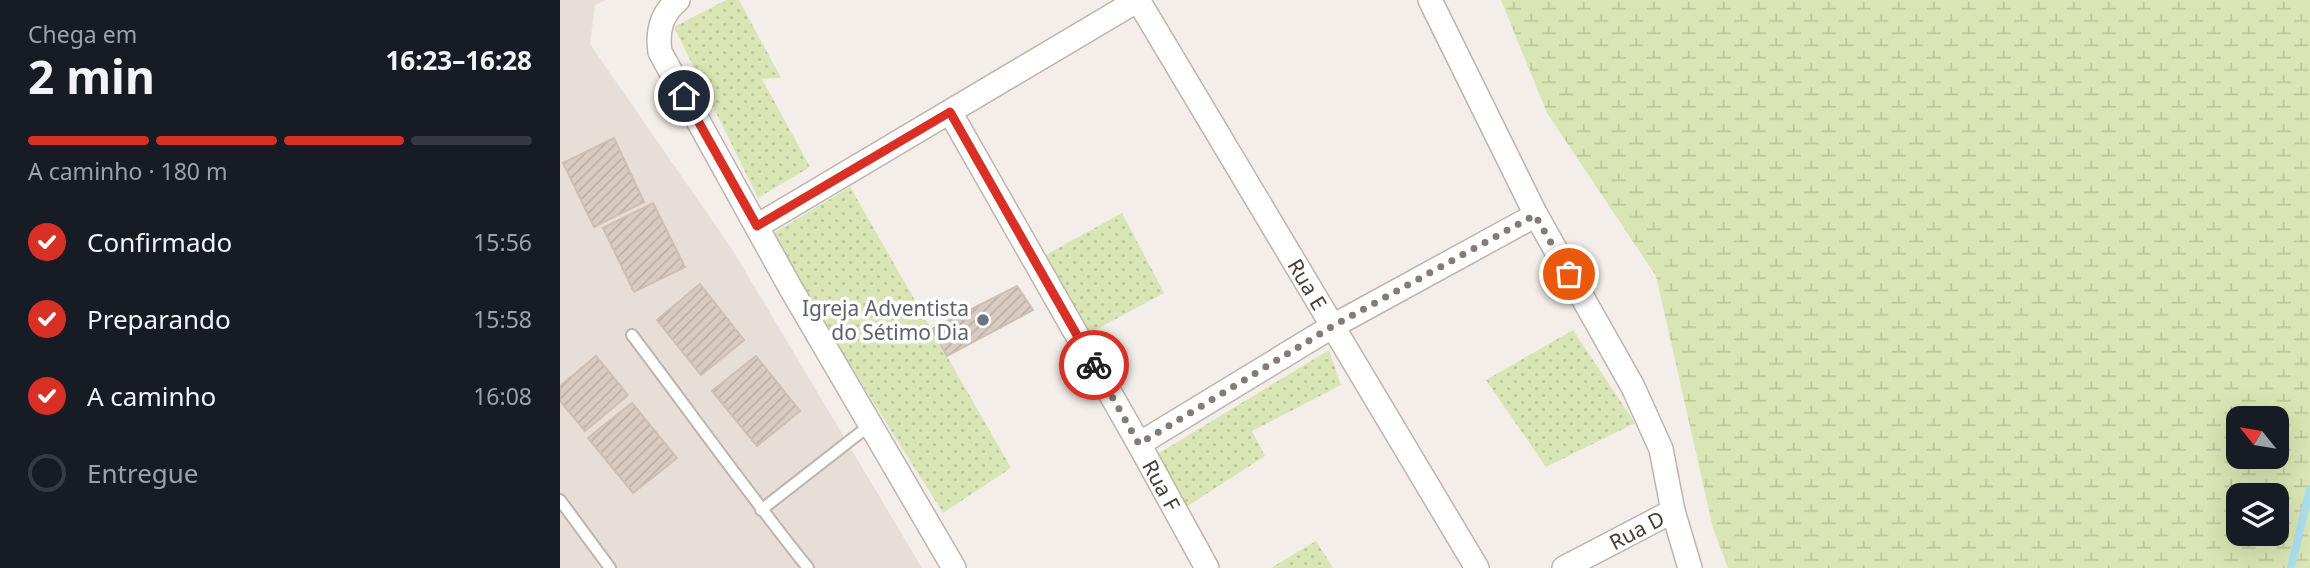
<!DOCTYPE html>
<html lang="pt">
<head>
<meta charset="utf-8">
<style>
  :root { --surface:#171b24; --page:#20242c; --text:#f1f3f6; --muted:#9ea1a6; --line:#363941; --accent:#d93025 }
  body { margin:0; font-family:"Noto Sans",sans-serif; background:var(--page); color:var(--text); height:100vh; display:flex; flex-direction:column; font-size:26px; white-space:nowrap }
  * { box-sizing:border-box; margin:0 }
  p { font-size:23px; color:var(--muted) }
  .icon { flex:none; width:38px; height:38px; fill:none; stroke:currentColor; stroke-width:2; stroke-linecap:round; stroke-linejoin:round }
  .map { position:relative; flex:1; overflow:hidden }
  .details { display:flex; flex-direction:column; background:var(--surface); width:560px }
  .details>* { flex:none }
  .needle { width:46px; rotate:300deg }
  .buttons { position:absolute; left:1666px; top:406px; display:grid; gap:14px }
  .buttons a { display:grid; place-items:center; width:63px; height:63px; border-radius:14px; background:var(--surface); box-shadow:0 7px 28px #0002; font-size:35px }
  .pin { position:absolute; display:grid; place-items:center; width:60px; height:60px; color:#fff; margin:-30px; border:4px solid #fff; border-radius:50%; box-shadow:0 2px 7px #0007 }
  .courier { position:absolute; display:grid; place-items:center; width:70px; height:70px; margin:-35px; border:5px solid #d93025; border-radius:50%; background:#fff; color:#222; box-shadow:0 2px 9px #0007 }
  .summary em { font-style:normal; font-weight:700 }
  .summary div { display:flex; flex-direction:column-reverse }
  .summary { display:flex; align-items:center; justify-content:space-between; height:119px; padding:0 28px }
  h1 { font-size:46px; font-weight:700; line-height:52px }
  .bar { display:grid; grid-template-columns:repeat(4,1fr); gap:10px 7px; align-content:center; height:84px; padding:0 28px }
  .bar i { height:9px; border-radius:5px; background:var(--line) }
  .bar .active { background:var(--accent) }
  .bar p { grid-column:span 4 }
  ol { padding:0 28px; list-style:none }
  li { display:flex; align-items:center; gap:21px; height:77px }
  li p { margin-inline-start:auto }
  li .icon { padding:7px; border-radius:50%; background:var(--accent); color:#fff; stroke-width:4 }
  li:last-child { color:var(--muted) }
  li i { width:38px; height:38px; border:4px solid var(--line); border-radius:50% }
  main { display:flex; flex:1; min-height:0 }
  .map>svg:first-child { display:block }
  .residential { fill:#e7dfd7 }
  .grass { fill:url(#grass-dots) }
  .wetland { fill:url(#wetland-marsh); fill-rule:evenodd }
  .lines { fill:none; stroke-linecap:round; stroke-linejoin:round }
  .stream { stroke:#a9dfed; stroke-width:8 }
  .building { fill:url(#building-hatch); stroke:#cfbeb2; stroke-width:2 }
  .lane-casing { stroke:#bfb4ac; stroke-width:14 }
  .street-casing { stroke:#bfb4ac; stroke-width:26 }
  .lane { stroke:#fff; stroke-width:10 }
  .street { stroke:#fff; stroke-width:23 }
  .done { stroke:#837c76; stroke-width:7; stroke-dasharray:0 12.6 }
  .route { stroke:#d93025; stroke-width:9 }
  .worship-dot { fill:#6b7280; stroke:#fff; stroke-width:2.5 }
  .labels { text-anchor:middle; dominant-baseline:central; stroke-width:7; stroke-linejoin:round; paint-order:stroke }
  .street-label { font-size:21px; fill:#473e38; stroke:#fff }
  .worship-label { font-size:21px; fill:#5b616d; stroke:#fff; text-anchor:end }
</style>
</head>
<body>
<main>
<section class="details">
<div class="summary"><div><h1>2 min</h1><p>Chega em</p></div><em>16:23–16:28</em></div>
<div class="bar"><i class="active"></i><i class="active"></i><i class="active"></i><i></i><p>A caminho · 180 m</p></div>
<ol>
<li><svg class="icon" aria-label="check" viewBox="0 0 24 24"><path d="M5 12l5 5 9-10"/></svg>Confirmado<p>15:56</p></li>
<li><svg class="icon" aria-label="check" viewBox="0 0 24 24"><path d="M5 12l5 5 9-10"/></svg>Preparando<p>15:58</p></li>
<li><svg class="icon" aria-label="check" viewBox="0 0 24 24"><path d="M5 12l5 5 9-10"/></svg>A caminho<p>16:08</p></li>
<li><i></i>Entregue</li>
</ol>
</section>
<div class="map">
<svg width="1750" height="568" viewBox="0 0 1750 568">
  <defs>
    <pattern id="grass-dots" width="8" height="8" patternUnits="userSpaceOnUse" patternTransform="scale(1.75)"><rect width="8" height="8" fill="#d9e5b4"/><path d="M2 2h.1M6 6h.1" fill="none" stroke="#bcc69c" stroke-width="1.8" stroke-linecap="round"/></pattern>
    <pattern id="wetland-marsh" width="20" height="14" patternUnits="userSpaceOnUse" patternTransform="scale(1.75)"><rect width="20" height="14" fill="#d9e5b4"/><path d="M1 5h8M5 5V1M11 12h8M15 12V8" fill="none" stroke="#bcc69c"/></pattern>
    <pattern id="building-hatch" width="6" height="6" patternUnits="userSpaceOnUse" patternTransform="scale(1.75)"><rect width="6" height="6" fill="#d8cbc2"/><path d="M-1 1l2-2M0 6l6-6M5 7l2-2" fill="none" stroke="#bbafa7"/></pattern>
  </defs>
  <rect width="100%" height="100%" fill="#f3eee9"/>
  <path class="residential" d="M0,0H46L35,5L30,44L172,249L362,568H0Z"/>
  <path class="grass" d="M166,0H179L221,78L202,79L250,167L198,198L114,27Z
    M290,187L451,468L383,513L209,236Z
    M562,213L604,293L524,336L482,257Z
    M1013,330L1075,423L986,467L926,380Z
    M769,350L781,385L692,431L705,456L626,507L596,455Z
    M756,541L773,568H711Z"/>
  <path class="wetland" d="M941,0H1750V568H1168L1153,528L1096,276L987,113ZM1678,418H1717V457H1678ZM1678,495H1717V534H1678Z"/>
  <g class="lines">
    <path class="stream" d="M1731,568L1750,489"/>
  </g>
  <path class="building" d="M54,138L84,202L34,227L3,163Z
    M93,203L125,267L74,292L43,228Z
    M140,284L184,340L141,375L97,320Z
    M457,286L473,310L387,356L372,329Z
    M36,356L68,395L25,431L0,401V386Z
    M196,356L240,411L197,446L152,391Z
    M72,403L117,458L73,493L28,438Z"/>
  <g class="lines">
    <g class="lane-casing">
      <path id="lane" d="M72,335C131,413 187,492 248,568
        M0,500L50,568
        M201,510L310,425"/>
    </g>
    <g class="street-casing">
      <g id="street">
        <path d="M118,0C101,14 97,31 100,52L230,287L394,568"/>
        <path id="s1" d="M578,0L917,568"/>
        <path d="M870,0L976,215L1073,387L1101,449L1113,511L1130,568"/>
        <path id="s2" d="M390,112L579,444L647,568"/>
        <path d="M197,226L578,0"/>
        <path d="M579,444L773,326L976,215"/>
        <path id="s3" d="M1004,568L1113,511"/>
      </g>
    </g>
    <use href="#lane" class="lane"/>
    <use href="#street" class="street"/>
  </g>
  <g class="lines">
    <path class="done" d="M534,365L579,444L773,326L975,215L1009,274"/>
    <path class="route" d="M124,96L197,226L390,112L534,365"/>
  </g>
  <circle class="worship-dot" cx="423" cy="320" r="7"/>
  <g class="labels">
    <g class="street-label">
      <text stroke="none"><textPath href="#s1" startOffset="331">Rua E</textPath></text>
      <text stroke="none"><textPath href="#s2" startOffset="429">Rua F</textPath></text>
      <text stroke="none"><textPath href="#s3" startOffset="82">Rua D</textPath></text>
    </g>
    <g class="worship-label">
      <text x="409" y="308">Igreja Adventista<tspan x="409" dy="24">do Sétimo Dia</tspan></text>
    </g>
  </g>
</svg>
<div class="buttons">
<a><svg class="needle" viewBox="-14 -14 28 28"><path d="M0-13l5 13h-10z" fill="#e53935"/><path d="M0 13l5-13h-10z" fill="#9ea1a6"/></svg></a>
<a><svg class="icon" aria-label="layers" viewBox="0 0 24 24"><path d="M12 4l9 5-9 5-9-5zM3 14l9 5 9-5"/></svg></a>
</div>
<div class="pin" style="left:1009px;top:274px;background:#ea580c"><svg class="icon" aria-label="bag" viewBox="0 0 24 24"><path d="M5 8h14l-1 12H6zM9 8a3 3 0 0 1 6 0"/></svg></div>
<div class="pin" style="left:124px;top:96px;background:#1f2937"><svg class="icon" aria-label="home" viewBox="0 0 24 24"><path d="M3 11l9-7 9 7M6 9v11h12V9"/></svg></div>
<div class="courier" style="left:534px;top:365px"><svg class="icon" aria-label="bike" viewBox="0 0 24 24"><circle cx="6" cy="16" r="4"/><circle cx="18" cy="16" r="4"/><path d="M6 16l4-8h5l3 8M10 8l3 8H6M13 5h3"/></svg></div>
</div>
</main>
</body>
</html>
